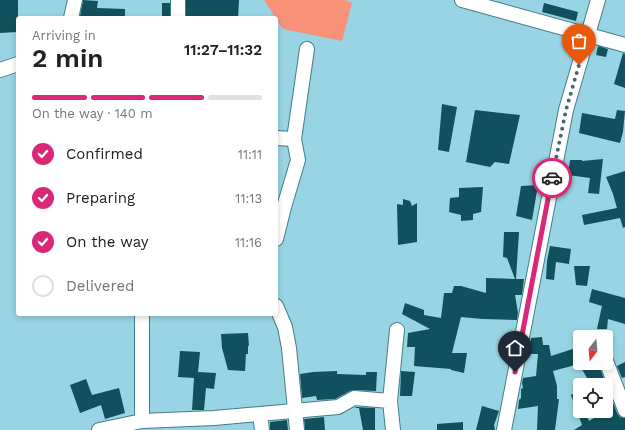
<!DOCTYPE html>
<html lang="en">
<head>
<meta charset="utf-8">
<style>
  :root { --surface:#fff; --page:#f2f2f2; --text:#202124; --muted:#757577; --line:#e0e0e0; --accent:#db2777 }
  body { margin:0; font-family:"Work Sans",sans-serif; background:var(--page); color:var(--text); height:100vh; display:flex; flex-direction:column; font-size:15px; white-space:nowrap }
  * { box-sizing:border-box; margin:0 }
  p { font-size:13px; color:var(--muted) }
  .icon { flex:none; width:22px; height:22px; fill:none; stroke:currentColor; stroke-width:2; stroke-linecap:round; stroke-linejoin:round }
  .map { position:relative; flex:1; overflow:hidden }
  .details { position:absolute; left:16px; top:16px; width:262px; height:300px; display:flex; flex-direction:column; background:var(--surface); border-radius:4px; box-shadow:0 2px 6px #0003 }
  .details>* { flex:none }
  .needle { width:26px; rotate:196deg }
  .controls { position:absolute; left:573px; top:330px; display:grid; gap:8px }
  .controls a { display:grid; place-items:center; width:40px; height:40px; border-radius:4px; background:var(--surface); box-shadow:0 2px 6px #0003; font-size:20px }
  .pin { position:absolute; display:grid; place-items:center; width:34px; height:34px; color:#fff; margin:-41px -17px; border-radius:50% 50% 50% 0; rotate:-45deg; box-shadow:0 0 4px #0007 }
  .pin .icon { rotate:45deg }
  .courier { position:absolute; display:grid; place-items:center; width:40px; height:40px; margin:-20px; border:3px solid #db2777; border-radius:50%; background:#fff; color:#222; box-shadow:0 1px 5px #0007 }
  .overview em { font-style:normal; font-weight:600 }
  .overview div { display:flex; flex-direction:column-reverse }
  .overview { display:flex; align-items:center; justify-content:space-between; height:68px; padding:0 16px }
  h1 { font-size:26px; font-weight:600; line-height:30px }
  .bar { display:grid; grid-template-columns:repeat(4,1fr); gap:6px 4px; align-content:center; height:48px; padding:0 16px }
  .bar i { height:5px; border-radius:3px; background:var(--line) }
  .bar .on { background:var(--accent) }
  .bar p { grid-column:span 4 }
  ol { padding:0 16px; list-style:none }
  li { display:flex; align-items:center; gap:12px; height:44px }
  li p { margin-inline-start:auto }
  li .icon { padding:4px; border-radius:50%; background:var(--accent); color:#fff; stroke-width:4 }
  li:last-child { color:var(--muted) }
  li i { width:22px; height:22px; border:2px solid var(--line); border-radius:50% }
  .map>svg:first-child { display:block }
  .green { fill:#f79177 }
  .building { fill:#11515e }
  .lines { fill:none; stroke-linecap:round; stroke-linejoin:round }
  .minor-casing { stroke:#437d8b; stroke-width:16 }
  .minor { stroke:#fff; stroke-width:14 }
  .done { stroke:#446871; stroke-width:4; stroke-dasharray:0 7.2 }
  .route { stroke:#db2777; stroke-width:5 }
</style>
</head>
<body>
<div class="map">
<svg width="625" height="430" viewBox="0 0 625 430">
  <rect width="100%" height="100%" fill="#98d4e3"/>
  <path class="green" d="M264,0H345L352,3L342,41L283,29Z"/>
  <path class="building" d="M0,0H18V32L0,33Z
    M83,0L98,1L97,8L125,9V18H89L80,16Z
    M186,0H239L238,18H186Z
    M162,3H170V18H162Z
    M544,3L578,12L576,21L542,12Z
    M598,46L608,49L606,57L596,55Z
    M623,53L625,54V88L614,84Z
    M442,104L457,107L449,152L438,150Z
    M475,110L520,115L509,164L495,162L490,167L466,162Z
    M617,110L625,111L623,132L620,143L579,133L582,113L615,119Z
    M603,159L599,194L588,193L590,178L568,175L570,160H582V161Z
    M625,171V227L623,228L620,218L584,225L582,215L617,208L613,194L606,177Z
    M538,185L532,220L516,216L521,186Z
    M483,187L481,212L473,214V220L461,221V215L449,212L450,198L459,197V188Z
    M403,199L410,201L412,206L417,203V242L398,245L397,204L403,205Z
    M504,232H519L516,279H524L522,295H515L518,313L517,320L482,319L461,317L452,353H467L464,373L451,370V369L414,366L415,347H407L408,333L430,329L402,314L405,303L424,310V315L441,318L444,293H452L454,286H461L486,293V278L515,279L507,258L503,257Z
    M550,246L571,249L569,264L556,262L554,280L546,279L547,261Z
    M574,266H590L587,286L576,285Z
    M592,289L625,298V324L608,319L607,329H597L602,306L589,302Z
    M248,333L249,346H248V354H246L245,371L228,370L222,348L221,334Z
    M542,337L543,345H549L551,356L579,347L580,363H598L617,413L620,417L625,418V430H574L582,425L571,395L580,390V411H584L589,421L606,411V385H591L579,364L553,371L557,386V399H559L555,430H537L538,406L518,409L519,400L521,398V389L523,388L522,383L523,378L536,376L538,354H530L531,338Z
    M180,351L200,352L198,372L216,373L214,389L206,388L204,410H192L194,378L178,377Z
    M625,362V377L622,378L617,366Z
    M337,371V374L366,375V372H377L376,391L354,390L350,391L335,399L317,400L316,396L302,398L300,374L313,372Z
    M401,371L415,372L412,396H400Z
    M86,379L92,395L119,388L125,413L105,419L101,405L80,413L70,385Z
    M482,406L499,411L494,425L495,430H476Z
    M356,407L375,408V430H363L359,408H355Z
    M324,417L325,430H305L304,419Z
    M287,420L288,430H270V422Z
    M463,422V430H437V424Z"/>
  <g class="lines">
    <g class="minor-casing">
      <path id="minor" d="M462,0L625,45
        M71,18L75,0
        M178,18V0
        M0,70L18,64
        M276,138L294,139
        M276,239L284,207L298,160L294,139L307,49
        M276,306L285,327L289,348L297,430
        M142,316V421
        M606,361L625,410
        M260,414L262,430
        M99,430L142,421L214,418L338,407L354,398L390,401
        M393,430L390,401L397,330
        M504,430L566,110L598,0"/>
    </g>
    <use href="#minor" class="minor"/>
  </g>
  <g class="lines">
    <path class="done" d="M552,178L566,110L579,65"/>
    <path class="route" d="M515,372L552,178"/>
  </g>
</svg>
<div class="controls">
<a><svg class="needle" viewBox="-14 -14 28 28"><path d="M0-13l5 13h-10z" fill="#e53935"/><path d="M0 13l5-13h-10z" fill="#757577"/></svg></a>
<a><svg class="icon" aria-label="locate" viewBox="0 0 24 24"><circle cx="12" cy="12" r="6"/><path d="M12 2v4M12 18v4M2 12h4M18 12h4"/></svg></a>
</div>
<div class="pin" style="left:579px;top:65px;background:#ea580c"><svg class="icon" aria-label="bag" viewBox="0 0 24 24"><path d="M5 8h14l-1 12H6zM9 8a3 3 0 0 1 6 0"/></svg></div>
<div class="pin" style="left:515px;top:372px;background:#1f2937"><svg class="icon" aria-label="home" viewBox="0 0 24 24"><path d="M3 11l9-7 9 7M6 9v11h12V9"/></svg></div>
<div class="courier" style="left:552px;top:178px"><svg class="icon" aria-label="car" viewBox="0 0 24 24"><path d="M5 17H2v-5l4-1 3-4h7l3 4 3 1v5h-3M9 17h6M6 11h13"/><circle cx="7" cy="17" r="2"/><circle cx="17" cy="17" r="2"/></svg></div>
<section class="details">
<div class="overview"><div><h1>2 min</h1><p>Arriving in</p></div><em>11:27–11:32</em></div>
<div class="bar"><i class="on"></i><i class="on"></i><i class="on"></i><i></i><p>On the way · 140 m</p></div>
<ol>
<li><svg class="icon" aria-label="check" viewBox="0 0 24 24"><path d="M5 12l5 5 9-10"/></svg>Confirmed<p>11:11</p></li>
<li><svg class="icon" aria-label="check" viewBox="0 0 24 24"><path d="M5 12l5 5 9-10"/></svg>Preparing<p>11:13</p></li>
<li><svg class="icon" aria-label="check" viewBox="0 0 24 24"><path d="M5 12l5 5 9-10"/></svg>On the way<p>11:16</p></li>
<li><i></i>Delivered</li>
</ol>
</section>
</div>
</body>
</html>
